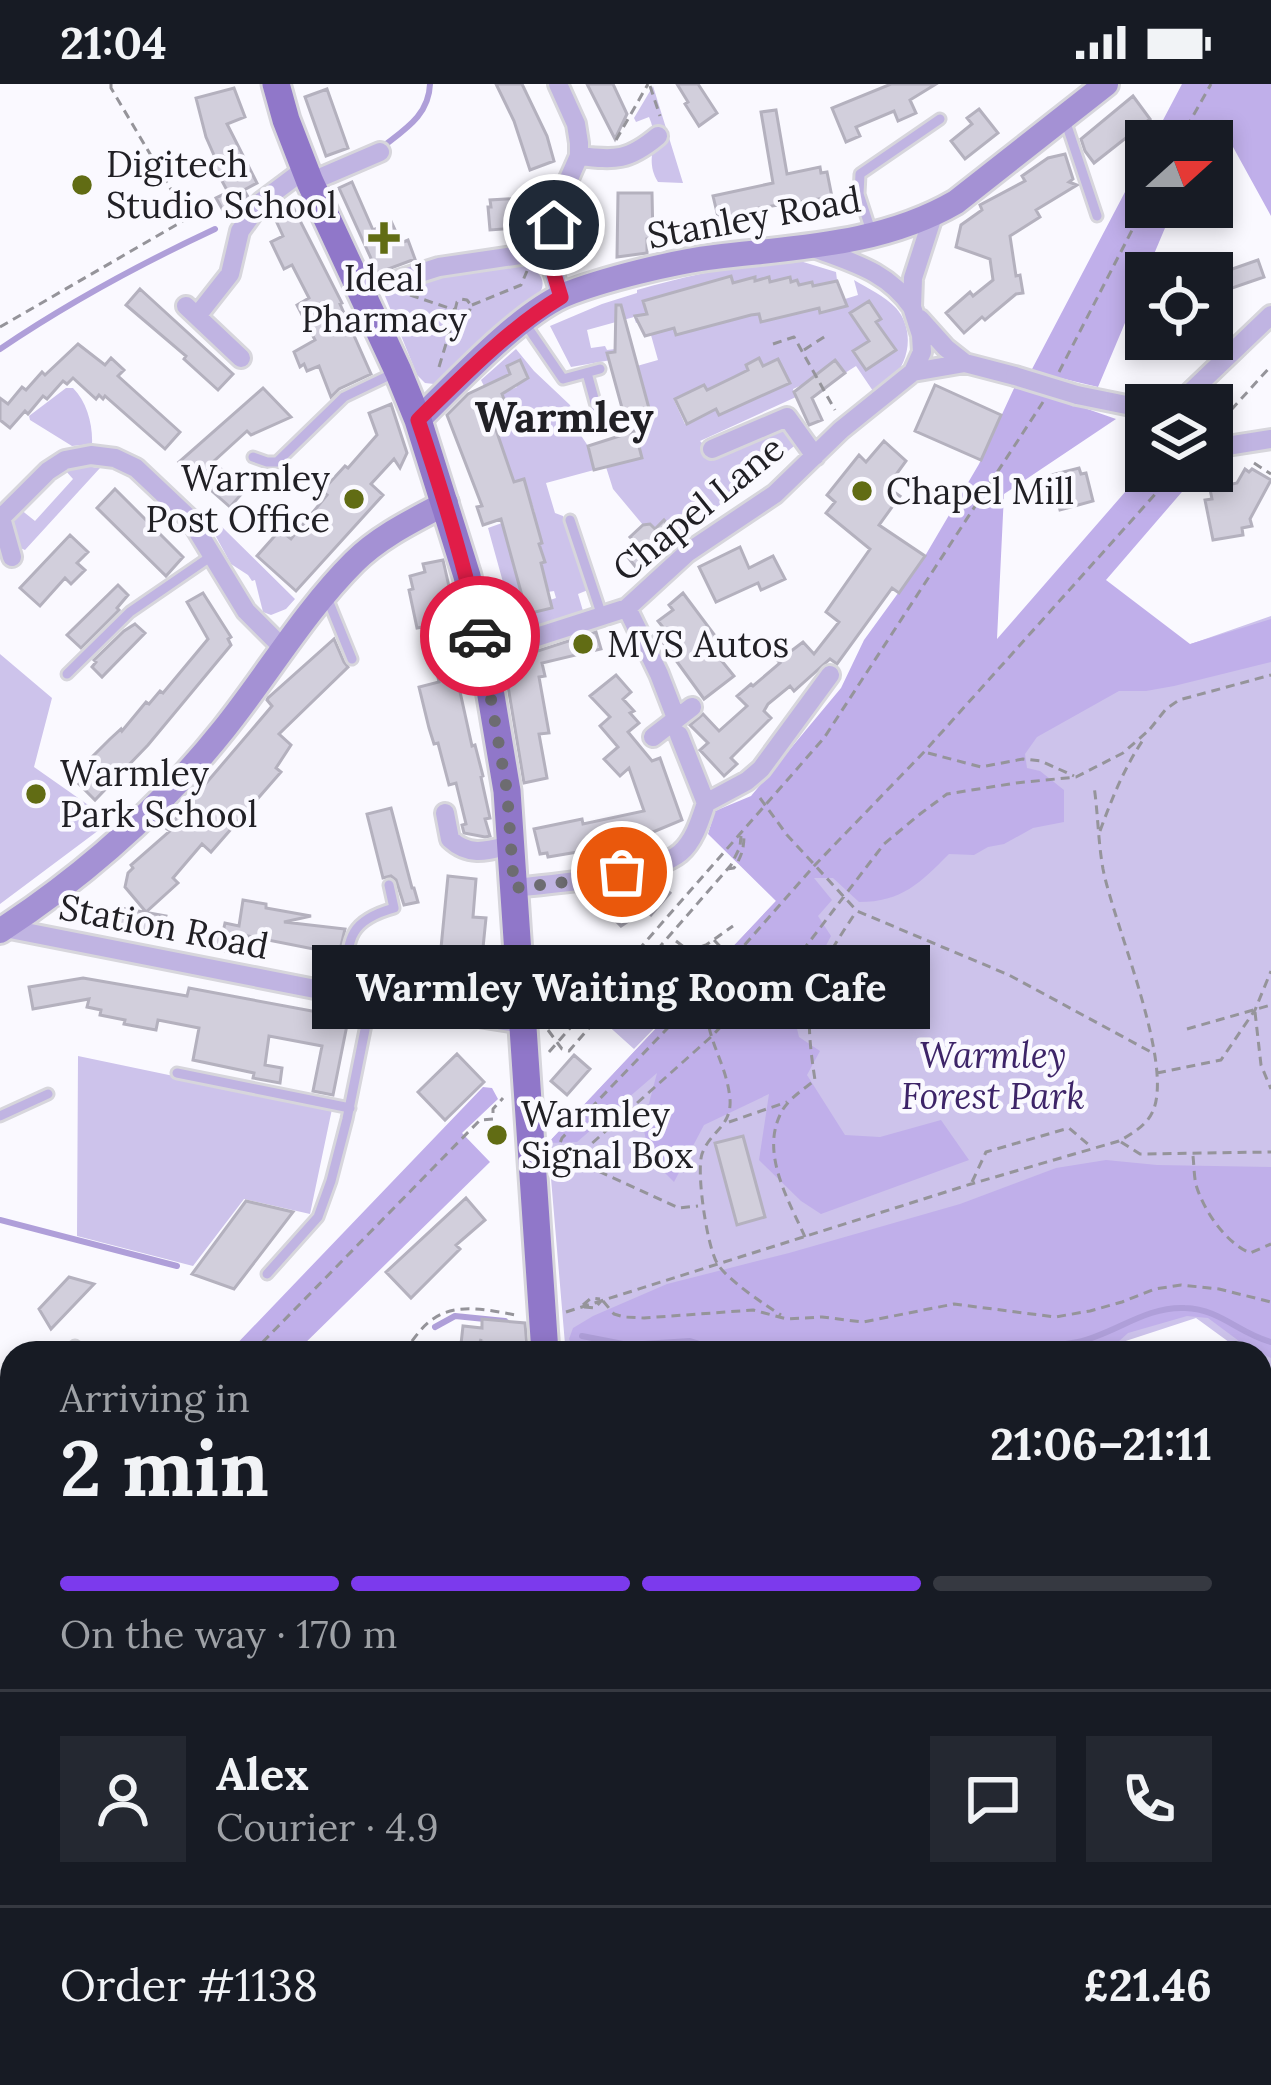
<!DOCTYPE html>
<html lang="en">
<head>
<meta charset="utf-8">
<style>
  :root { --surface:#171b24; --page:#242831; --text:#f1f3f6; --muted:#9ea1a6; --line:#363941; --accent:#7c3aed }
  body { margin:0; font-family:Lora,serif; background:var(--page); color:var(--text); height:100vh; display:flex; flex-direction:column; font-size:45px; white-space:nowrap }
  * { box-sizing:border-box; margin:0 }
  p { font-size:39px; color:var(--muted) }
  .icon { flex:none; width:66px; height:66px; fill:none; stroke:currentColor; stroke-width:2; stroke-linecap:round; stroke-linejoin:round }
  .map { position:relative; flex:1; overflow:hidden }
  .drawer { position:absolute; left:0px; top:1257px; width:1272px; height:744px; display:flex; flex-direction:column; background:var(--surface); border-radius:36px 36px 0 0; box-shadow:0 6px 18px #0003 }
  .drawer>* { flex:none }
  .needle { width:78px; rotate:69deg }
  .buttons { position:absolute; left:1125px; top:36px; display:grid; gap:24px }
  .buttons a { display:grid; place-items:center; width:108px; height:108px; border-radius:0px; background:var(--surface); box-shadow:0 6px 18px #0003; font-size:60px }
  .pin { position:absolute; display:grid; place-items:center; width:102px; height:102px; color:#fff; margin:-51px; border:6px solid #fff; border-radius:50%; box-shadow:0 3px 12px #0007 }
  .courier { position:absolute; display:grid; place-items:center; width:120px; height:120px; margin:-60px; border:9px solid #e11d48; border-radius:50%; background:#fff; color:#222; box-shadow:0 3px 15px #0007 }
  .bubble { position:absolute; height:84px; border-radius:0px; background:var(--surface); box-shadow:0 6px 18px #0003; font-size:39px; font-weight:700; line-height:84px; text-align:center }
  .head em { font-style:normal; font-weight:700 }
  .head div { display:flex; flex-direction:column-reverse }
  .head { display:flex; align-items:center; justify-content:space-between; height:204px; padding:0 60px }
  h1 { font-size:78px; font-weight:700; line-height:90px }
  .bar { display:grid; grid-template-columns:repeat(4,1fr); gap:18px 12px; align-content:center; height:144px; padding:0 60px }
  .bar i { height:15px; border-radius:9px; background:var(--line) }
  .bar .current { background:var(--accent) }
  .bar p { grid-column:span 4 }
  .line { display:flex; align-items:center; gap:30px; padding:0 60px; border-top:3px solid var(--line) }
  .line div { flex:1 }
  .round { display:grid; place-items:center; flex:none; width:126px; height:126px; border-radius:0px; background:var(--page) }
  .status { display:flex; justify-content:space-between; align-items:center; height:84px; padding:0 60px; background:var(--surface); direction:ltr }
  .status svg { height:33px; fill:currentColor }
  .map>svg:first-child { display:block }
  .green { fill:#cdc3eb; fill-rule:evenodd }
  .forest { fill:#c0afea }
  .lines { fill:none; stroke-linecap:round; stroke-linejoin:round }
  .stream { stroke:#af9fd9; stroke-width:6 }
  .building { fill:#d2cfdc; stroke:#b4b1be; stroke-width:3 }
  .lane-casing { stroke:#d7d6dc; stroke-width:15 }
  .street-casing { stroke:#d7d6dc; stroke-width:24 }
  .secondary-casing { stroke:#d7d6dc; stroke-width:30 }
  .primary-casing { stroke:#d7d6dc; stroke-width:33 }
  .path { stroke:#95949a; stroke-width:3; stroke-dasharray:9 6; stroke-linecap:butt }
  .lane { stroke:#c0b4e2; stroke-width:9 }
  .street { stroke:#c0b4e2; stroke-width:18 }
  .secondary { stroke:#a491d4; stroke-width:24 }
  .primary { stroke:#9077c9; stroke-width:27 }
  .street-bridge-casing { stroke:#d7d6dc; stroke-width:24; stroke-linecap:butt }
  .street-bridge { stroke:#c0b4e2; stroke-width:18 }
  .done { stroke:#6d6c71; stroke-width:12; stroke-dasharray:0 21.6 }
  .route { stroke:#e11d48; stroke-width:15 }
  .poi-dot { fill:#616c14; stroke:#faf9ff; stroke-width:4.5 }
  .labels { text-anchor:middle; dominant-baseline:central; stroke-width:9; stroke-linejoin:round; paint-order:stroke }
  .poi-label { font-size:36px; fill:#212025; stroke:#faf9ff; text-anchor:start }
  .street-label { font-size:36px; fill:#212025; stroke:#faf9ff }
  .park-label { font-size:36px; font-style:italic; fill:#3d2468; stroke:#faf9ff }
  .quarter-label { font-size:42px; font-weight:bold; fill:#212025; stroke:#faf9ff }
</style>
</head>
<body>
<div class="status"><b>21:04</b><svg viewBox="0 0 49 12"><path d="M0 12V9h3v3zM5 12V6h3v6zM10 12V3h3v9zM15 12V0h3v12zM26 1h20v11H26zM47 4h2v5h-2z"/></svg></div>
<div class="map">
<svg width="1271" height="2001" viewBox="0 0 1271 2001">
  <rect width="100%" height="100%" fill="#faf9ff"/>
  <path class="green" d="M653,2L683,99L658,98C643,74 661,59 649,33L636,38L634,34Z
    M781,177H800L836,188L837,196L813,202L811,198L799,201L791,198L789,193L770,198L768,193L755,197L754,193L741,198L751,232L759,230L761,238L791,227L793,231L819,224L821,229L832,219L858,211L854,196C867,204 885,212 896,224C914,244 911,278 890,296C885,301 879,303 873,307L856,282L845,289L835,277L806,299L793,305L796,313L700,357L712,369L784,339L798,359L679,453L664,437L655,445L650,440L643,441L613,405L606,383L641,374L628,349L625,335L649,328L637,282L658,276L647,237L636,239L634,233L587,246L591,264L605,262L607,266L615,265L617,269L611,276L571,283L550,242L602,220L637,209V206C685,192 731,182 781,177ZM730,192L742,233L691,247L686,231L667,236L669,246L653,250L644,216ZM758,275L763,282L790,298L719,330L716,325L685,340L674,316L704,302L707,306L748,286L746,281Z
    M528,182C536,187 545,192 542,204C538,218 515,226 505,234C479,253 459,279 434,300L425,299L417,291L385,212L387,205L462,187Z
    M516,265L534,287L570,321L580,350L588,362L594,386L546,399L555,429L563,432L588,506L578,510L583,527L527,547L514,538L488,444L502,439L551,524L550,516L556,514L554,507L548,508L541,479L544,477L540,464H537L528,432L535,429L527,404L481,420L477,410L510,396L503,379L507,377L481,305L490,315L517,303L510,290L484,302L481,296Z
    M66,304H73C87,318 93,341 92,360L72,362L30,336L29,332Z
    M77,381L100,384L25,466L18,463C13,449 8,436 20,425L35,437L73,395L65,386Z
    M221,442L295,515L286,525L271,531L263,528L255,496L252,497L248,491L231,480L214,449Z
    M1271,532V1284L1260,1279V1269H1244L1196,1234L1089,1269H638L565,1260L548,1059L776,817L999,559L1188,561Z
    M0,570L52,614L34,683L111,737L0,820Z
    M668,865L700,897L634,965L604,938L639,897L646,903L657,890L651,884Z
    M78,972L332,1025L310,1130L244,1115L193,1182L77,1152Z
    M0,1771L12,1811V1989H178L170,2001H0Z"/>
  <path class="forest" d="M1182,0H1271V132L1222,43L1212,75V57H1152Z
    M1146,68V123H1188L1165,144L1098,303L1031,287Z
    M1016,300L1116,335L1004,410L997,555L1146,384V387H1200L1106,496L1190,560L1271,535V578L1174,602L1146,607H1119L1037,653L1025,670L1027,684L1040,687L1064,706V738L1033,744L1004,760L988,763L974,771L949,770C920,799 902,818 859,818L833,794H814L832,816L818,832L831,852L808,896L790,916L799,953L820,967L807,991L845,1051L880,1053L941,1036L969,1076L821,1130L801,1117L759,1076L769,1010L704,1041L674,1098L650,1074L643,1042L657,989L577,1058L548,1059L776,817L708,750L715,727L751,712L841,604L864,556L925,472L979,380Z
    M483,1003L492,1004L498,1015L462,1049L490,1078L295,1269H228Z
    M1106,1076L1157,1081L1271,1083V1274L1247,1263L1208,1234L1187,1232L1128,1249L1106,1269H667L574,1265L569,1255L573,1244L593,1232L667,1200L789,1169L960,1120L1056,1084Z
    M12,1511V1752L0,1769V1525Z"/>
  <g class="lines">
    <path class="stream" d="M385,61C407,44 429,30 430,0
      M0,265C68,219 140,180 215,145
      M0,1136L177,1182
      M435,1243L455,1232L505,1237
      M582,1252L628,1261L690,1257L729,1269
      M999,1269L1002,1266C1027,1263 1053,1263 1078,1258C1114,1250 1146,1222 1185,1224C1220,1225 1238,1249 1271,1258"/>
  </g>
  <path class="building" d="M496,0H522L547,52L554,77L530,86L514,37Z
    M587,0H613L627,30L615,55Z
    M677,0H698L717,29L699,42L685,20L688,18Z
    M891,0H936L910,16L916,29L898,37L894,27L856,43L860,52L846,58L832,24Z
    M234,4L245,33L227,40L257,99L244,106L248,113L239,126L237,123L225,130L216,114L228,108L216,86L214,79L217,78L206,53L196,14Z
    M327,5L348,64L326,72L305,13Z
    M1133,12L1150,35L1094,79L1085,67L1081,55Z
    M979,25L998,49L965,75L951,57L972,40L967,34Z
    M776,26L787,90L820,83L821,89L827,88L832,113L759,124V127L719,137L713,112L773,99L761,28Z
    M1065,70L1073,95L1069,98L1077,101L1036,126L1040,133L1010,152L1016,192L1020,191L1023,209L1016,210L985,236L982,233L964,249L946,229L970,208L973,212L993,196L990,175L956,163L961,141L982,126L980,121L1025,97L1022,92L1048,74Z
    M352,98L373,146L391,137L401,159L408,156L415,175L388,185L379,192L339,104Z
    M618,109H652L653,155H647V169L617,173Z
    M525,114L528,143L490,146L488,123H491L490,116Z
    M292,121L342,219L340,220L371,290L339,305L331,313L319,282L307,287L304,280L300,283L294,268L315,256L297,221L309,214L292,181L284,185L271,158L283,152L273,130Z
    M1258,176L1264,193L1212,211V192Z
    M731,192L733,199L755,193V197L769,193L770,198L790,193L791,198L797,196L799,201L812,198L813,202L837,197L847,222L820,229L819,224L761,238L759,230L751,231L676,251L674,244L645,252L635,232L647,230L643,217Z
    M140,205L233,290L218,306L184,275L186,272L126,221Z
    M869,217L881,235L876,238L896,266L866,286L853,267L869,257L850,229Z
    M616,221H621L650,328L625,335L607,269L615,268Z
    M78,260L105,281L111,274L124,286L118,292L180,348L165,365L105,312L103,315L99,311L96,315L73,294L67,300L63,297L47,315L43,312L28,330L25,327L10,344L0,336V314L8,320L22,303L26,306L42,288L45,291Z
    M759,274L763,282L778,275L790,299L719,331L716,325L687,340L675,315L704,301L707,306L734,293L748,286L746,281Z
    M520,276L528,294L502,310L510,331L493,337L514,398L524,395L542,459L539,460L545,478L541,479L552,524L527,530L501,435L483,441L477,423L482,422L447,331L468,310L510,290L507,282Z
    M835,276L845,289L812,314L822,336L809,341L794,308Z
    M935,301L1001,331L981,376L915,347Z
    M263,304L291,333L251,351L247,347L213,378L245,406L230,423L179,378Z
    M391,320L407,369L400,384L394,375L371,400L383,411L296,507L257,472L280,446L291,455L327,411L322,407L345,382L348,384L377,351L369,329Z
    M635,347L642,374L594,386L588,362Z
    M884,357L906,377L887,403L900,412L879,441L925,472L899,509L892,504L837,580L830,575L794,607L790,602L768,620L764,627L771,634L731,674L737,680L724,692L700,666L708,659L690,641L703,630L719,647L747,622L737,612L751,600L753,602L780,579L778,577L803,558L814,570L839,538L826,528L870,465L826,429L835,418L827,411L859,371L866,378Z
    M1079,384L1081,390L1086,389L1093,417L1060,426L1051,391Z
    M1245,385L1249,388L1252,385L1271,396L1250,435L1252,442L1242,444L1243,451L1213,456L1205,416L1212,415L1210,405L1237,399Z
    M115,405L183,473L166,492L97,424Z
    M664,436L679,453L639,487L626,471L638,461L630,453L643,441L650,440L655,445Z
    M70,451L88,468L77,479L85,486L71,500L65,494L40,522L20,504Z
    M740,463L749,484L773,472L785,495L761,506L758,499L716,518L699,483Z
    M443,476L469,591L457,594L472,662L475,661L483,692L481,693L490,734L485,735L490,752L485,753L464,749L462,741L466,740L456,699L449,701L438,659L434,660L429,644L419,603L439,598L430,555L426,556L423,543L417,544L409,506L413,505L410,492L425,488L423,480Z
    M118,501L128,511L117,524L119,526L81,564L67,551Z
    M203,509L231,553L228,555L231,561L148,661L95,716L79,700L92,687L87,683L92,678L90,675L110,655L121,645L122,647L146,618L149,620L160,607L163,609L208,555L187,518Z
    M683,509L716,553L708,560L734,592L704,615L659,553L666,547L658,537L673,526L669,521Z
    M135,540L145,549L102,593L92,583L96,578L94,576L124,547Z
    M596,548L601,565L542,579L545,592L539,593L549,649L539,650L547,694L524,699L504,578Z
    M334,555L344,578L348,583L279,650L291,661L276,684L281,688L211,768L202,760L173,794L178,799L146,828L125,803L128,789L133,784L131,781L170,747L167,745L272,622L267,616L268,614Z
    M616,591L631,608L623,615L634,627L630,629L639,639L628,648L652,677L660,674L682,736L641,753L642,757L548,773L547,769L540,770L534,745L582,735L583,740L644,727L629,684L620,692L604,675L618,663L600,642L610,633L590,612Z
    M391,724L412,804H414L418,818L404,821L396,796L391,792L383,794L367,730Z
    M448,792L476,795L473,833L486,834L483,864L477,868L441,864Z
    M654,796L670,809L651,831L645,826L621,842L617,838Z
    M243,816L266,820V824L311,832L284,838L345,845L339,870L248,852L242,872L211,863L216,847L223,848L225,839L239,842Z
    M121,824L166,832L163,850L118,841Z
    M83,894L187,912L189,904L328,930L330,922L350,926L333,1011L313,1007L322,962L269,952L265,981L282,984L280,999L253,994L254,989L193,976L199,944L158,936L156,946L124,940L125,936L100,931L101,926L87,923L89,915L33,925L29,903Z
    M457,970L484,998L445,1036L418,1008Z
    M574,971L590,985L567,1011L551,997Z
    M743,1052L765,1133L737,1141L715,1059Z
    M466,1114L485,1136L456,1161L460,1165L411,1214L386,1188Z
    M246,1117L293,1128L234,1205L192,1190Z
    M69,1193L94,1200L51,1245L39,1225Z
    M482,1235L525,1239L527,1263L480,1258L481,1255L479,1269H460L463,1242L482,1244Z"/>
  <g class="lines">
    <g class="lane-casing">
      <path id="lane" d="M1066,39L1097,132
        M872,150L859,110L860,90L940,35
        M524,238L563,295L600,285
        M587,289L598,329
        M253,373L267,378H277L344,313L394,289
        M570,436L602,532
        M326,511L352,575
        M67,590L130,528L213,471
        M344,911C350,863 340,839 394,824L389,801
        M177,989L350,1024
        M0,1032L48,1010
        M267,1190L318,1133L331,1097L347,1035L371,916
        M68,1269L75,1262
        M0,1334L12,1322"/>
    </g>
    <g class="street-casing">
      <path id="street" d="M558,0L576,40L579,59V72L560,115L547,167L561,213
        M579,72C616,76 628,77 658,52
        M310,98L380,68
        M814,164C853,179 887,187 912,223L913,194L933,132
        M392,198L439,183L547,167
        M186,222L241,274
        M197,232L230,190L240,147L261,118L305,85
        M920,235L946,264L965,279L1015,292
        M913,288L965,279
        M1077,311L1146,325
        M1177,321L1271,231
        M1212,354L1227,362L1271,355
        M712,365L787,333L815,372
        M12,473L1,434L48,387L65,376L91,371L115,374L136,384L190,435L246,527L282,563
        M627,524L659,590L676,634
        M484,570L627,524L687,469L775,410L841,346L913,288L922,268L921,251L912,223
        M653,653L692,623
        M706,719L747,697L761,685L830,591
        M445,729L450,755C469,773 487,767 511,761
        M514,804C551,800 653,792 680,769C694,757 700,737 706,719L679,651
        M5,844L371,916L523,940
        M727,1989L746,2001
        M274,2001L281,1989"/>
    </g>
    <g class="secondary-casing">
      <path id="secondary" d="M418,336C456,299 517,232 564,211C604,195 673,178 715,173C797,163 882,161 956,118L1106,0
        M0,847C84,792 161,724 224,645C268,590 304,528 354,478C380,452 414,436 446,419"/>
    </g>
    <g class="primary-casing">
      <path id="primary" d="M276,0L286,36L310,98L398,287L418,336L467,492L484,570L507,707L545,1269
        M476,2001L479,1989"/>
    </g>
    <path class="path" d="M650,2L660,32
      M616,56L648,0
      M1179,57L1211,0
      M410,211L455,226L461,232L469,229L471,221L467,216L461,215L457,218L455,226
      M472,221L521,201L527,187
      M0,243L183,137L185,129L179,119L111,4V0
      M773,260L794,253L835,326
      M804,266L827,251
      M439,283L455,230
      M1059,288L1146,119
      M1221,337L1271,282
      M1254,379L1271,390
      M1150,645L1166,625L1179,616L1271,591
      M928,669L981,683L1023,675L1041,677L1074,692
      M760,714L787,751L857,827L1009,891L1151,968
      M1100,747C1112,714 1125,682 1145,653
      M727,785L734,784C742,772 744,764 744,750
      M714,856L731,874
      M676,857L689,867L706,861L733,842
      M653,881L664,891L670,883L673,886
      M712,899C695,944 726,971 730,1015C732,1043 710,1047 702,1070C696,1088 707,1162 717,1179C726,1195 765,1221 781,1231
      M1255,928L1261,981L1271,1005
      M615,944C638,918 672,896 689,867
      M1187,945L1271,921
      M548,946L562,965L569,967L731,781L740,763L741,752
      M549,968L824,654L1043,318
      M1157,989L1221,976L1255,926L1271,887
      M729,1038L787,1018
      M1121,1058L1140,1070L1271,1068
      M555,1072L562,1054L713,897L814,782L924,668L1176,387
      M1193,1072C1194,1081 1194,1092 1196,1101C1204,1127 1225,1158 1250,1169L1271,1160
      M556,1074L598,1087L679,1124L698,1122
      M570,1079L712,952L762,899L797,874L884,760L920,730L947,710L1016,699L1076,693L1123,669L1149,646
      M972,1098L986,1068L1069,1044L1089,1061
      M805,1153C789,1117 761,1071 780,1031C786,1016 803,1006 815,996C802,913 810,897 856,828
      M603,1217L614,1230L624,1233L644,1234L753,1226L787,1235L822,1233L863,1238L954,1220L1055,1233L1090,1227L1122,1218L1155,1205L1181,1201L1219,1205L1271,1218
      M583,1221L591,1214L600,1215
      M584,1223L595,1224L601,1217
      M566,1228L971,1100L1119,1057C1132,1050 1147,1041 1153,1027C1174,978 1114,841 1103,785C1098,757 1098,729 1094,702
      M252,1269L480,1036L493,1035V1025L503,1014
      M403,1269C411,1259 419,1246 429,1238C454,1217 487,1226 516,1231
      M0,1535L12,1522
      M0,1647L12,1641
      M0,1734L12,1719
      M0,1784L12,1821
      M47,2001L52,1989
      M165,2001L172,1989"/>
    <use href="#lane" class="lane"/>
    <use href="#street" class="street"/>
    <use href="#secondary" class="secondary"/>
    <use href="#primary" class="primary"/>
    <g class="street-bridge-casing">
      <path id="street-bridge" d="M1015,292L1077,311"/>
    </g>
    <use href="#street-bridge" class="street-bridge"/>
  </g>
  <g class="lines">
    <path class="done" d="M480,552L507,707L514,804L591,795L622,788"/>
    <path class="route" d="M480,552C464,478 442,407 418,336C463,292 507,246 561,213L547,167L554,141"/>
  </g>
  <g class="poi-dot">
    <circle cx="82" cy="101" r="12"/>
    <path d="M378 136h12v12h12v12h-12v12h-12v-12h-12v-12h12z"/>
    <circle cx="862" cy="407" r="12"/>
    <circle cx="354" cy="415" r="12"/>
    <circle cx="583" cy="560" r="12"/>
    <circle cx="36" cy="710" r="12"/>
    <circle cx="497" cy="1051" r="12"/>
  </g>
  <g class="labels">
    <g class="poi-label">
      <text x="106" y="80">Digitech<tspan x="106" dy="41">Studio School</tspan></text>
      <text x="384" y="194" text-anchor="middle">Ideal<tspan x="384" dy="41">Pharmacy</tspan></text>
      <text x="330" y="394" text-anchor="end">Warmley<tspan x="330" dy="41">Post Office</tspan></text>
      <text x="886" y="407">Chapel Mill</text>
      <text x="607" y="560">MVS Autos</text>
      <text x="60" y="689">Warmley<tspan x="60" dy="41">Park School</tspan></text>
      <text x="521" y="1030">Warmley<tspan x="521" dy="41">Signal Box</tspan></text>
    </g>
    <g class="street-label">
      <text transform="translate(754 133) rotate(-10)">Stanley Road</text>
      <text transform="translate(698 424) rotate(-39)">Chapel Lane</text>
      <text transform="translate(164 842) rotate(11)">Station Road</text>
    </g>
    <g class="park-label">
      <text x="993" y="971">Warmley<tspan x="993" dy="41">Forest Park</tspan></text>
    </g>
    <g class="quarter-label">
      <text x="564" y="333">Warmley</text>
    </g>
  </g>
</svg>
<div class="buttons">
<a><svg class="needle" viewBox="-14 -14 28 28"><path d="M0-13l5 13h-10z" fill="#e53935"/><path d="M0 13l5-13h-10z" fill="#9ea1a6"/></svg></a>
<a><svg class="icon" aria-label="locate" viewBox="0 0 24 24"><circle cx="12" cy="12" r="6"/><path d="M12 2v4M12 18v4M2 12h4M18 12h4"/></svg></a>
<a><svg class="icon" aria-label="layers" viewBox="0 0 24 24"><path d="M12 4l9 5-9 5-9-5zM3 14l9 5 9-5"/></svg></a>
</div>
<div class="pin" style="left:622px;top:788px;background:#ea580c"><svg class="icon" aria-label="bag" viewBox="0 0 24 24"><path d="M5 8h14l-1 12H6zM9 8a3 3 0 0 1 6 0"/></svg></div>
<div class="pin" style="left:554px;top:141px;background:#1f2937"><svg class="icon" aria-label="home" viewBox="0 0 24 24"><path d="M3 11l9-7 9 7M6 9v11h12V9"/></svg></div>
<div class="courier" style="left:480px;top:552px"><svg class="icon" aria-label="car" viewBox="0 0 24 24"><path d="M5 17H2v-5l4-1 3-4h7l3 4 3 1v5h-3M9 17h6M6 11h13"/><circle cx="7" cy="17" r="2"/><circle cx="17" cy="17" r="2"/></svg></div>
<div class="bubble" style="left:312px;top:861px;width:618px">Warmley Waiting Room Cafe</div>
<section class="drawer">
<div class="head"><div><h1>2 min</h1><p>Arriving in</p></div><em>21:06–21:11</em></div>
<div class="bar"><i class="current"></i><i class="current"></i><i class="current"></i><i></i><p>On the way · 170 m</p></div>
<div class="line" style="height:216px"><a class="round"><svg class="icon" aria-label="person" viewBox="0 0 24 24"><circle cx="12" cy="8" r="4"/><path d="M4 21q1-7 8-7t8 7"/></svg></a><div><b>Alex</b><p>Courier · 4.9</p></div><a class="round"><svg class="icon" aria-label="chat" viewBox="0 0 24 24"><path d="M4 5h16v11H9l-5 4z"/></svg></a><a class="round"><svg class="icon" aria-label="phone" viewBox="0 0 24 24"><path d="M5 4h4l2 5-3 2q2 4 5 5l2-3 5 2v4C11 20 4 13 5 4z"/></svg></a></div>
<div class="line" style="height:156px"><div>Order #1138</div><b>£21.46</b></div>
</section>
</div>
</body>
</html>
